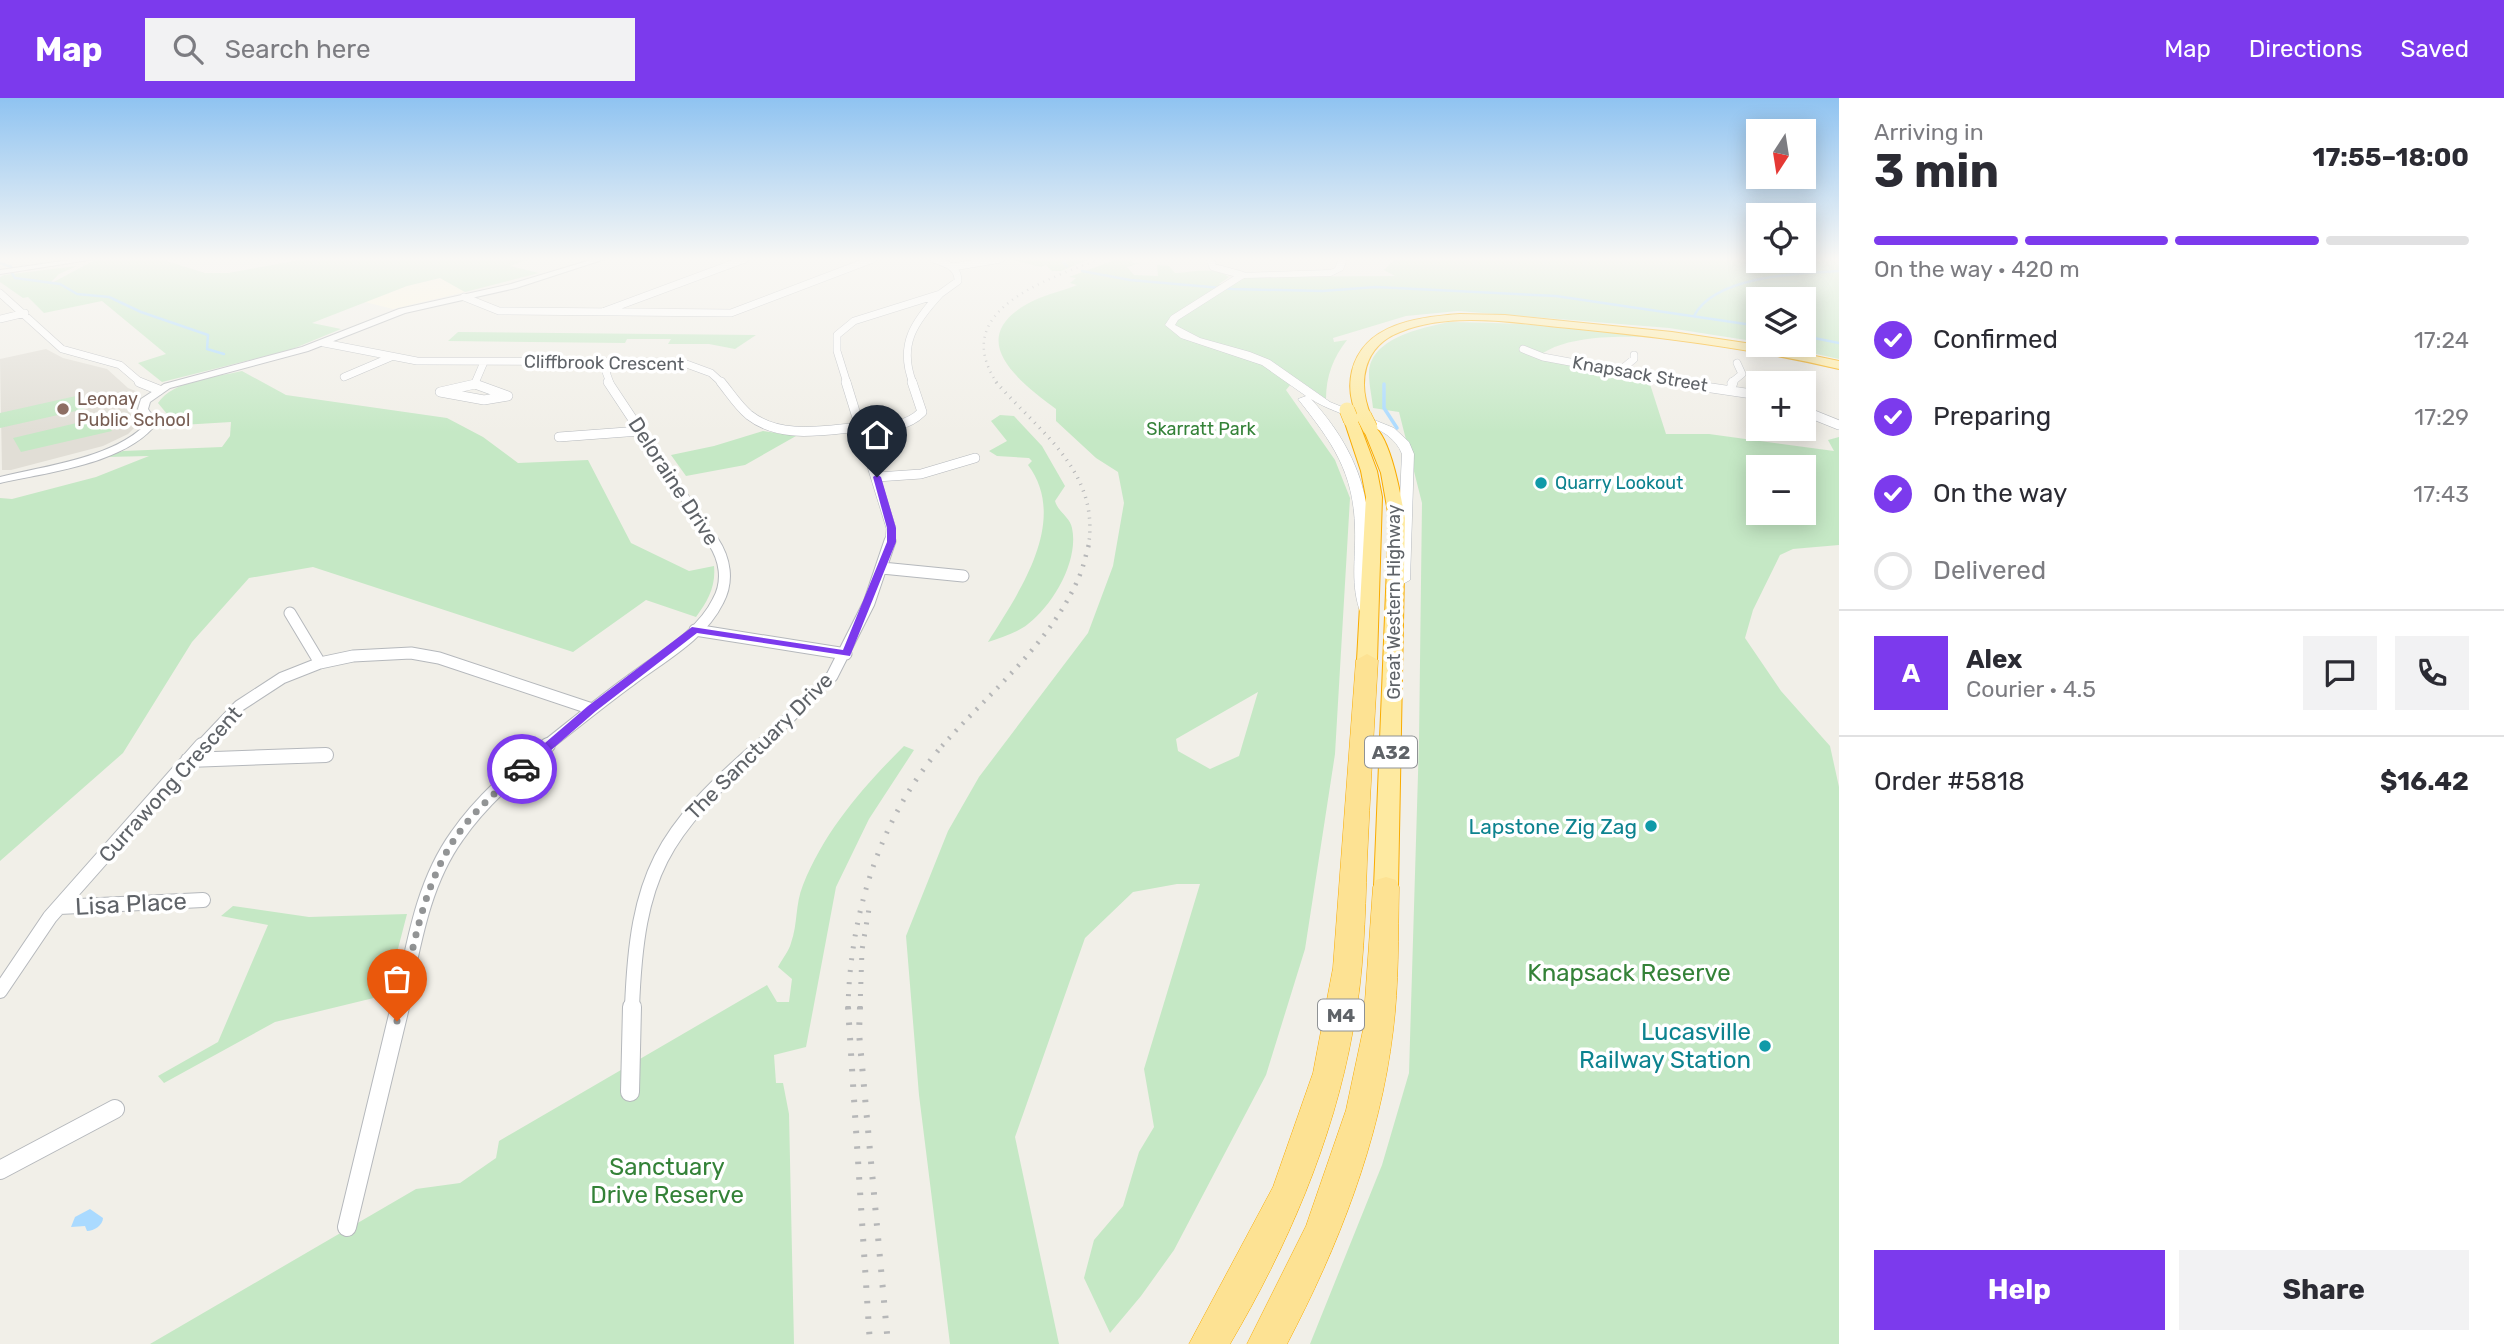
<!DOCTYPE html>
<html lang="en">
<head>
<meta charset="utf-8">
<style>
  :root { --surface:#fff; --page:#f2f2f3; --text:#2b2b33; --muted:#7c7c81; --line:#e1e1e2; --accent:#7c3aed }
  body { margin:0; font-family:Rubik,sans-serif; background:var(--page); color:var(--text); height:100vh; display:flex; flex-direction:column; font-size:26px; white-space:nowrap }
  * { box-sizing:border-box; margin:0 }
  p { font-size:23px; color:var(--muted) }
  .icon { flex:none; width:38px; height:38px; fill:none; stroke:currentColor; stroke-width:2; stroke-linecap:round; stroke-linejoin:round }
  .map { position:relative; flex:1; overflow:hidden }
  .details { display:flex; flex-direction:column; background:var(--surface); width:665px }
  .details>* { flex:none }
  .needle { width:46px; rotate:192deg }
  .tools { position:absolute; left:1746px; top:21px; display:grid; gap:14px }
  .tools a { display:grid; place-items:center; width:70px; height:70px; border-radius:0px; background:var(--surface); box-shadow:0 4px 18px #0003; font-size:35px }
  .pin { position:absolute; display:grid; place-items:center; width:60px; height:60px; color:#fff; margin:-72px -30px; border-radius:50% 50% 50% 0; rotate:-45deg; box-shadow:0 0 7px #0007 }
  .pin .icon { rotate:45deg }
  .courier { position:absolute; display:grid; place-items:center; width:70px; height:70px; margin:-35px; border:5px solid #7c3aed; border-radius:50%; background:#fff; color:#222; box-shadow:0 2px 9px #0007 }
  .summary em { font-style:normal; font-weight:700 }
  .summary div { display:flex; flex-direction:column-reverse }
  .summary { display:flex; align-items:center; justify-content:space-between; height:119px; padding:0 35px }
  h1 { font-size:46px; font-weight:700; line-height:52px }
  .bar { display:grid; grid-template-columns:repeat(4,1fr); gap:10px 7px; align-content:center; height:84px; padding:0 35px }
  .bar i { height:9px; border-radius:5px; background:var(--line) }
  .bar .selected { background:var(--accent) }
  .bar p { grid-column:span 4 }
  .line { display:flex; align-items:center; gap:18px; padding:0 35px; border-top:2px solid var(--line) }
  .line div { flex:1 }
  .round { display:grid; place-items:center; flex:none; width:74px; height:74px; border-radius:0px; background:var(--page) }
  ol { padding:0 35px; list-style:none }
  li { display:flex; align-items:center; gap:21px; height:77px }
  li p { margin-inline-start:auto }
  li .icon { padding:7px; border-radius:50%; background:var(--accent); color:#fff; stroke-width:4 }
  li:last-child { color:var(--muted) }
  li i { width:38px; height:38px; border:4px solid var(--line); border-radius:50% }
  .action { display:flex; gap:14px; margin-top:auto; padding:14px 35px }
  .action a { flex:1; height:80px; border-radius:0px; background:var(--accent); color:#fff; font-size:28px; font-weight:700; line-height:80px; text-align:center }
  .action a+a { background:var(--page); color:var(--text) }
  header { display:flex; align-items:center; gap:42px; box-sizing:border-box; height:98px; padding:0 35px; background:var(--accent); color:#fff }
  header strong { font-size:33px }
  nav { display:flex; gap:38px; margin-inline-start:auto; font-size:24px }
  .search { width:490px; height:63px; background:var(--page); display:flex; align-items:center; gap:18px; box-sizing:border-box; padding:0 24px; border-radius:0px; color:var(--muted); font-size:26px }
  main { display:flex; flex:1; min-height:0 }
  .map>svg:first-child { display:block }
  .commercial { fill:#fef7e0 }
  .education { fill:#e1ded6 }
  .green { fill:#c5e8c5; fill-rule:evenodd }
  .water { fill:#aadaff }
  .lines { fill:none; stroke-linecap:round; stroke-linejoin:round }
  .stream-far1 { stroke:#aadaff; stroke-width:2.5 }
  .stream { stroke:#aadaff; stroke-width:3.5 }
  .minor-far4-casing { stroke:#b5b8bc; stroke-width:8 }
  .minor-far3-casing { stroke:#b5b8bc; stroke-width:10 }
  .minor-far2-casing { stroke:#b5b8bc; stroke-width:13 }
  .minor-far1-casing { stroke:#b5b8bc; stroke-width:16 }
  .minor-casing { stroke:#b5b8bc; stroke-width:20 }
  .tertiary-casing { stroke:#b5b8bc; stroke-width:2 }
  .secondary-casing { stroke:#b6babf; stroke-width:1 }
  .trunk-casing { stroke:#f9ab00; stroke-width:2 }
  .motorway-casing { stroke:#f9ab00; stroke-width:1 }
  .minor-far4 { stroke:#fff; stroke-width:7 }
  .minor-far3 { stroke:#fff; stroke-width:9 }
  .minor-far2 { stroke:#fff; stroke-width:11 }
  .minor-far1 { stroke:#fff; stroke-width:14 }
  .minor { stroke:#fff; stroke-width:18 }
  .tertiary { fill:#fff; fill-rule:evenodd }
  .secondary { fill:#fff; fill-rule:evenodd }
  .trunk { fill:#feeaa1; fill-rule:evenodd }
  .motorway { fill:#fde293; fill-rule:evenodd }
  .rail-far4 { stroke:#b6b7b8; stroke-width:2.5; stroke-dasharray:1 5; stroke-linecap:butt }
  .rail-far3 { stroke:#b6b7b8; stroke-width:3.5; stroke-dasharray:1 6; stroke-linecap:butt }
  .rail-far2 { stroke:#b6b7b8; stroke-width:4.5; stroke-dasharray:2 8; stroke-linecap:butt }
  .rail-far1 { stroke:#b6b7b8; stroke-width:5; stroke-dasharray:2 10; stroke-linecap:butt }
  .rail { stroke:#b6b7b8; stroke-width:6; stroke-dasharray:2.5 13; stroke-linecap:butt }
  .trunk-bridge-casing { stroke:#f9ab00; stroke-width:16; stroke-linecap:butt }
  .trunk-bridge { stroke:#feeaa1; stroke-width:15 }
  .route { fill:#7c3aed }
  .done { stroke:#929495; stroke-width:7; stroke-dasharray:0 12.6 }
  .education-dot { fill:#8d6e63; stroke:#fff; stroke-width:2.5 }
  .culture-dot { fill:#0f9aa8; stroke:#fff; stroke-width:2.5 }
  .labels { text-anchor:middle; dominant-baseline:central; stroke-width:7; stroke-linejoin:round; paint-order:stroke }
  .far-street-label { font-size:18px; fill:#5f6368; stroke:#fff }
  .far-education-label { font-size:18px; fill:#785e54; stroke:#fff; text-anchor:start }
  .far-park-label { font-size:18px; fill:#348238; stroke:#fff }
  .far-culture-label { font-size:18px; fill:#0d838f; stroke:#fff; text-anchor:start }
  .shield { fill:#fff; stroke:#8f9295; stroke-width:2 }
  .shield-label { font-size:19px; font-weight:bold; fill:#5f6368 }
  .street-label { font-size:21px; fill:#5f6368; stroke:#fff }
  .culture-label { font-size:21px; fill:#0d838f; stroke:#fff; text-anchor:end }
  .near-street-label { font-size:24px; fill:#5f6368; stroke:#fff }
  .near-park-label { font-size:24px; fill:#348238; stroke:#fff }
  .near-culture-label { font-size:24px; fill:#0d838f; stroke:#fff; text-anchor:end }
</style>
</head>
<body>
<header>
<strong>Map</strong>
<div class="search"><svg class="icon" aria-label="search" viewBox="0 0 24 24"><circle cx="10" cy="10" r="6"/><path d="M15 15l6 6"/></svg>Search here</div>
<nav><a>Map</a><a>Directions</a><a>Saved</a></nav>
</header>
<main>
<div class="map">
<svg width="1839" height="1246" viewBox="0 0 1839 1246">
  <rect width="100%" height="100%" fill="#f1efe8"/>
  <path class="commercial" d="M440,180L465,194L393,211L365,204L407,188Z"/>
  <path class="education" d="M46,251L63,260L107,271L128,290L138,294L139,297L127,310L135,323V329L128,336L103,348L11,372H2L0,261Z"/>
  <path class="green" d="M104,161H160L205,175H228L305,161H530L510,168L539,175L465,194L440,180L407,188L312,225L341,231L290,252L162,284L138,265L166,256L102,203L44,215L28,199L23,200L0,184V179L4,177L77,168L59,176L48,187L93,163Z
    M1009,161H1090L1061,173H1052L1046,167L1041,169Z
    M1117,161H1133L1132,165H1140L1127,169L1134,177L1158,178L1157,167L1169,168L1175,175C1196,174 1211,168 1229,179L1219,186L1229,187L1243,179L1395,178L1384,172L1395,161H1839V261L1776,247H1804V201H1759V244L1669,230L1458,213L1406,218L1333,240L1334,244L1347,242C1333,260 1326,278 1326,301L1296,280L1286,292L1335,362L1350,400L1335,656L1305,851L1266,977L1174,1152L1141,1198L1110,1235L1084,1180L1094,1142L1123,1108L1139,1054L1154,1029L1144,971L1200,786H1177L1133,794L1085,840L1015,1039L1059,1246H950L919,997L906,838L948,733L979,679L1088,535L1113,468L1124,405L1118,374L1096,360L1056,323V311C1020,284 964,242 1027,206C1042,197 1060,194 1077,187L1070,185L1076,180L1069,179ZM1258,594L1239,658L1210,671L1178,653L1176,641Z
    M1449,224C1579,226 1712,237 1839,270C1826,271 1799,261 1783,257C1725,246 1592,223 1543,255L1541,261L1649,283L1666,336H1709L1834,353L1828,342L1839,339V447L1793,451L1780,457L1753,512L1745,540L1781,593L1830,648L1839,689V1246H1310L1382,1067L1409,975L1419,643L1422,405L1399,314L1373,310C1372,299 1369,287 1369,276C1369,240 1422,230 1449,224ZM1759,369H1804V415H1759Z
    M458,234L756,237L735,251L709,246H668L671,241H627L625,245L448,243Z
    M242,273L286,297L447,320L483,339L518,365L588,362L631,445L689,473L714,468C716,488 708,503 696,519L646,502L573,554L313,469L249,480L192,544L123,655L0,763V400L12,401L96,379L149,358L106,359L123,353L222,349L230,338L231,324L165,328L167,316L158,305C173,282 217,279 242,273Z
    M76,298L85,311L0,330V315Z
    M1000,317L1014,318L1042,348L1065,388L1055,403C1058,414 1070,419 1072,430C1079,462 1054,506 1028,526C1017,535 1002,539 988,544C1018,496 1070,423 1028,367L1032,363L1029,360L997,358L989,353L1007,343L991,323Z
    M102,319L112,333L21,354L13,340Z
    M763,333L796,338L745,367L686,378L671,357L714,348Z
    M904,648L914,652L869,721L836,789L806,949L774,957L776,985H783L789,1016L794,1246H150L416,1091L460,1085L496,1060L499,1043L767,887L777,904H789L792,881L778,869C782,861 789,853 791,845C798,826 795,806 803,787C825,732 863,689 904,648Z
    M233,808L309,819L407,816L386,897L275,924L164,985L158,978L218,944L268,827L221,818Z"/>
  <path class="water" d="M90,1111L103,1120C103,1127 94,1133 87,1133L85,1128L71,1129L75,1119Z"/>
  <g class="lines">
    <path class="stream-far1" d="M1067,161L1063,164L1067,168
      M0,165L11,169
      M1082,173L1130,182L1233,191L1322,193L1376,189L1556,198L1759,228
      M12,175L15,180L60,186L77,196L109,199L141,214L208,237L207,251L224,256
      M1694,218C1714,178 1799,175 1839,173
      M1804,238L1839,245"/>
    <path class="stream" d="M1384,286V310L1397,330"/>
    <g class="minor-far4-casing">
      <path id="minor-far4" d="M1210,161L1213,169L1242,177
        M953,169L1001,161
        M0,195L62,251L120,267L141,285
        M464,199L499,213L731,215L873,161
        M605,213L745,161
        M0,221L25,215
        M324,245L417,263L681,264L711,275L722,285
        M1523,251L1543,259L1683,285
        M1618,274L1634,261V257
        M344,279L391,259
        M475,285L484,264
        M610,285L606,274L613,263
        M847,285L837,253V237L854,223L940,196L958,183C958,168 946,166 934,161
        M913,285C898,247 914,224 940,196
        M1731,285L1742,276L1737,265"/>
    </g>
    <g class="minor-far3-casing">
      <path id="minor-far3" d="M139,284L159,292
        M608,284L714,444
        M721,284C730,295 738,308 749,317C781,342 824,332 861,329
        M846,284L891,430L890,444
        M1671,284L1759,297
        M475,286L508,298L484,302L440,294Z
        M1731,291L1733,284
        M1804,313L1839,327
        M862,331C884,330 906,330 922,314L912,284
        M559,339L640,333
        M877,379L921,376L975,360"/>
    </g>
    <g class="minor-far2-casing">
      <path id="minor-far2" d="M882,470L963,478
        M290,515L320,565
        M695,532L846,556
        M201,648L239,608L282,580L320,565L353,558L411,555L439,560L592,611
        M546,648C574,626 602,603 631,582C661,559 701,538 718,503C729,483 725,461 713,443
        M760,648L832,578L869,505L890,443"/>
    </g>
    <g class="minor-far1-casing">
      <path id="minor-far1" d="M188,662L326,657
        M59,809L203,802
        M0,893L50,819L202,647
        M400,910C413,852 421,788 457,738C481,703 515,674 548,647
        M632,910C637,775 661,735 762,647"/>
    </g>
    <g class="minor-casing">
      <path id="minor" d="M630,994L632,909
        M0,1072L115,1011
        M347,1129L400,909"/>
    </g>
    <g class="tertiary-casing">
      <path id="tertiary" d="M77,161H95L0,176V172Z
        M594,161H605L516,190L405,215L308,253L170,290L150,304L148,311L157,325C126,366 48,374 0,385V379C44,368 115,360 147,325L138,311L141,301L164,286L302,249L399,211L511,186Z"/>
    </g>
    <g class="secondary-casing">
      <path id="secondary" d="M1339,161H1347L1343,172L1331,178L1244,180L1178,222L1175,227L1200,240L1250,254L1270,262L1330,304L1394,330L1409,344L1414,356L1410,482L1403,486L1396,482L1402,356C1391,325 1337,319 1311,301C1345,338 1367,380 1369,431C1370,461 1365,487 1377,516L1369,521L1361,516C1350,487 1356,461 1355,431C1354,374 1332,344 1298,301L1306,298L1262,267L1181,240L1165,227L1171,218L1239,175L1330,172L1335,170Z"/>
    </g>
    <g class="trunk-casing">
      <path id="trunk" d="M1460,216L1505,217L1672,234L1772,249L1839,263V271C1750,250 1660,239 1569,230C1515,225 1452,213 1400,234C1363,248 1357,285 1371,318L1359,321C1351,306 1348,290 1352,273C1364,225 1419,219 1460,216Z
        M1351,318L1358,322L1377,373L1382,399L1377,562L1367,568L1357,562L1366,399L1361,373L1344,322Z
        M1370,326C1390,332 1401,400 1405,420L1398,789L1395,795L1386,798L1377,795L1374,789L1389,420L1381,375L1363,330Z"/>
    </g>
    <g class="motorway-casing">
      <path id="motorway" d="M1367,556L1378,562C1374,629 1370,696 1367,763C1365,820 1364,876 1353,932C1333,1044 1287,1149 1230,1246H1189L1273,1089L1313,975L1333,870L1356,562Z
        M1386,779L1396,782L1399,789C1398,837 1399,886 1393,933C1380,1043 1338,1149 1287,1246H1247L1306,1128L1346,1012L1363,932L1373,789L1376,782Z"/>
    </g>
    <use href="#minor-far4" class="minor-far4"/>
    <use href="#minor-far3" class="minor-far3"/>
    <use href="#minor-far2" class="minor-far2"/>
    <use href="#minor-far1" class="minor-far1"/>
    <use href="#minor" class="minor"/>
    <use href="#tertiary" class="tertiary"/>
    <use href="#secondary" class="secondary"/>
    <use href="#trunk" class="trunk"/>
    <use href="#motorway" class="motorway"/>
    <path class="rail-far4" d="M997,285C948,212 1047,182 1099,161"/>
    <path class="rail-far3" d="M996,284C1038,333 1098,371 1089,444"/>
    <path class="rail-far2" d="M942,648C988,596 1051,545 1079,479C1084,468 1086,455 1090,443"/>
    <path class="rail-far1" d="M848,910C850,817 880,718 943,647
      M860,910L862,852L870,805"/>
    <path class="rail" d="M848,909L870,1246
      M860,909L859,935L888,1246"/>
    <g class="trunk-bridge-casing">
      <path id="trunk-bridge" d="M1347,312L1351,322
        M1364,318L1370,330"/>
    </g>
    <use href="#trunk-bridge" class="trunk-bridge"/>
  </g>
  <linearGradient id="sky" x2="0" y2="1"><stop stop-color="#8fc3f1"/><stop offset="0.48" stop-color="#f9f8f5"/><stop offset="1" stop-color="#f9f8f5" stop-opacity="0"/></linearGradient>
  <rect width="1839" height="335" fill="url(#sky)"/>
  <path class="route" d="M877,376L881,379L896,430V444L850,558L697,535L596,613L526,674H517V669L588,608L692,529L843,552L887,444V430L873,379Z"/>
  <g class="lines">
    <path class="done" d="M397,923C411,864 419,797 452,745C470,716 496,694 522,671"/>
  </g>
  <circle class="education-dot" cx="63" cy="311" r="7"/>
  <g class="culture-dot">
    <circle cx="1541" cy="385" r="7"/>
    <circle cx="1651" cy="728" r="7"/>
    <circle cx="1765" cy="948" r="7"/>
  </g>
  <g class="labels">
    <g class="far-street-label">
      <text transform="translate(604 265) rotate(1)">Cliffbrook Crescent</text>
      <text transform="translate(1640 276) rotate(10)">Knapsack Street</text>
      <text transform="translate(1394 504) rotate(-90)">Great Western Highway</text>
    </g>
    <g class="far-education-label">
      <text x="77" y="301">Leonay<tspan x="77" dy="21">Public School</tspan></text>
    </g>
    <g class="far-park-label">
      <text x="1201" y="331">Skarratt Park</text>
    </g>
    <g class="far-culture-label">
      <text x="1555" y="385">Quarry Lookout</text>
    </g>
    <g class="shield">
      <rect x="1365" y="638.5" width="52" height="31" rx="5"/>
      <rect x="1318" y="901.5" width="46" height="31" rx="5"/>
    </g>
    <g class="shield-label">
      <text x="1391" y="654">A32</text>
      <text x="1341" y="917">M4</text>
    </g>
    <g class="street-label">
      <text transform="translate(674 383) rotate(57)">Deloraine Drive</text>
      <text transform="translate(759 648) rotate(-45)">The Sanctuary Drive</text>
      <text transform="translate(170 686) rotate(-48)">Currawong Crescent</text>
    </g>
    <g class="culture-label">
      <text x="1637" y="728">Lapstone Zig Zag</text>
    </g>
    <g class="near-street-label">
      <text transform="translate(131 806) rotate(-3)">Lisa Place</text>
    </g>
    <g class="near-park-label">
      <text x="1629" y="875">Knapsack Reserve</text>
      <text x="667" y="1069">Sanctuary<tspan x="667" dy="28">Drive Reserve</tspan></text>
    </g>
    <g class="near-culture-label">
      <text x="1751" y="934">Lucasville<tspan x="1751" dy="28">Railway Station</tspan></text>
    </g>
  </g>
</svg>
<div class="tools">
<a><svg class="needle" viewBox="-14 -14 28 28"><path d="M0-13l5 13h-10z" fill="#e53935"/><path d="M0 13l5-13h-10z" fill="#7c7c81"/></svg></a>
<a><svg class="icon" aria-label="locate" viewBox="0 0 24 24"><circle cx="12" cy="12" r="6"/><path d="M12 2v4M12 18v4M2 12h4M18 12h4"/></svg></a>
<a><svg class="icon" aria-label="layers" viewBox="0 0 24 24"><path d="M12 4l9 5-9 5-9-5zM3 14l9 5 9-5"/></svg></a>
<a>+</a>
<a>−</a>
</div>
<div class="pin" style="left:397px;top:923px;background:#ea580c"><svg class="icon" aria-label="bag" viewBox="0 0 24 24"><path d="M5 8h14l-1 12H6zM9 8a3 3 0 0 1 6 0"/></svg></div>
<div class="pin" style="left:877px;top:379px;background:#1f2937"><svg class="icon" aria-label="home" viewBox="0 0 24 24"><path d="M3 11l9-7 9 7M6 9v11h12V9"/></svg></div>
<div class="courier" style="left:522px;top:671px"><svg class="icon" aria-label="car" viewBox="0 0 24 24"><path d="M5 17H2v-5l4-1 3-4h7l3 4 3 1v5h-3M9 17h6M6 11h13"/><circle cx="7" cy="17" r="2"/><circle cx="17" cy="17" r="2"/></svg></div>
</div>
<section class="details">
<div class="summary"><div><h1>3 min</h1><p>Arriving in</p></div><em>17:55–18:00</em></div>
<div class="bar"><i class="selected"></i><i class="selected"></i><i class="selected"></i><i></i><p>On the way · 420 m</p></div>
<ol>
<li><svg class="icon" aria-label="check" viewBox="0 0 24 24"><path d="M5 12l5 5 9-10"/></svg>Confirmed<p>17:24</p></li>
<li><svg class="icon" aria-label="check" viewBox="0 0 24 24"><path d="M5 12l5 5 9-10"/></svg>Preparing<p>17:29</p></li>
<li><svg class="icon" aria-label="check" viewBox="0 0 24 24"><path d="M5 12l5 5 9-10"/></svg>On the way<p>17:43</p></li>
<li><i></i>Delivered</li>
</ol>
<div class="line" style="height:126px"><b class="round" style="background:var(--accent);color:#fff">A</b><div><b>Alex</b><p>Courier · 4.5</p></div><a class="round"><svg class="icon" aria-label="chat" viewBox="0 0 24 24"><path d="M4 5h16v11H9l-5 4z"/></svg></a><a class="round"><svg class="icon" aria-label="phone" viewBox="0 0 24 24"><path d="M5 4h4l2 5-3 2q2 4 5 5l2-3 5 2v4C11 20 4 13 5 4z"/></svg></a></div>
<div class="line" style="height:91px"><div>Order #5818</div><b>$16.42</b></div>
<div class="action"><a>Help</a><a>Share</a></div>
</section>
</main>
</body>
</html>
